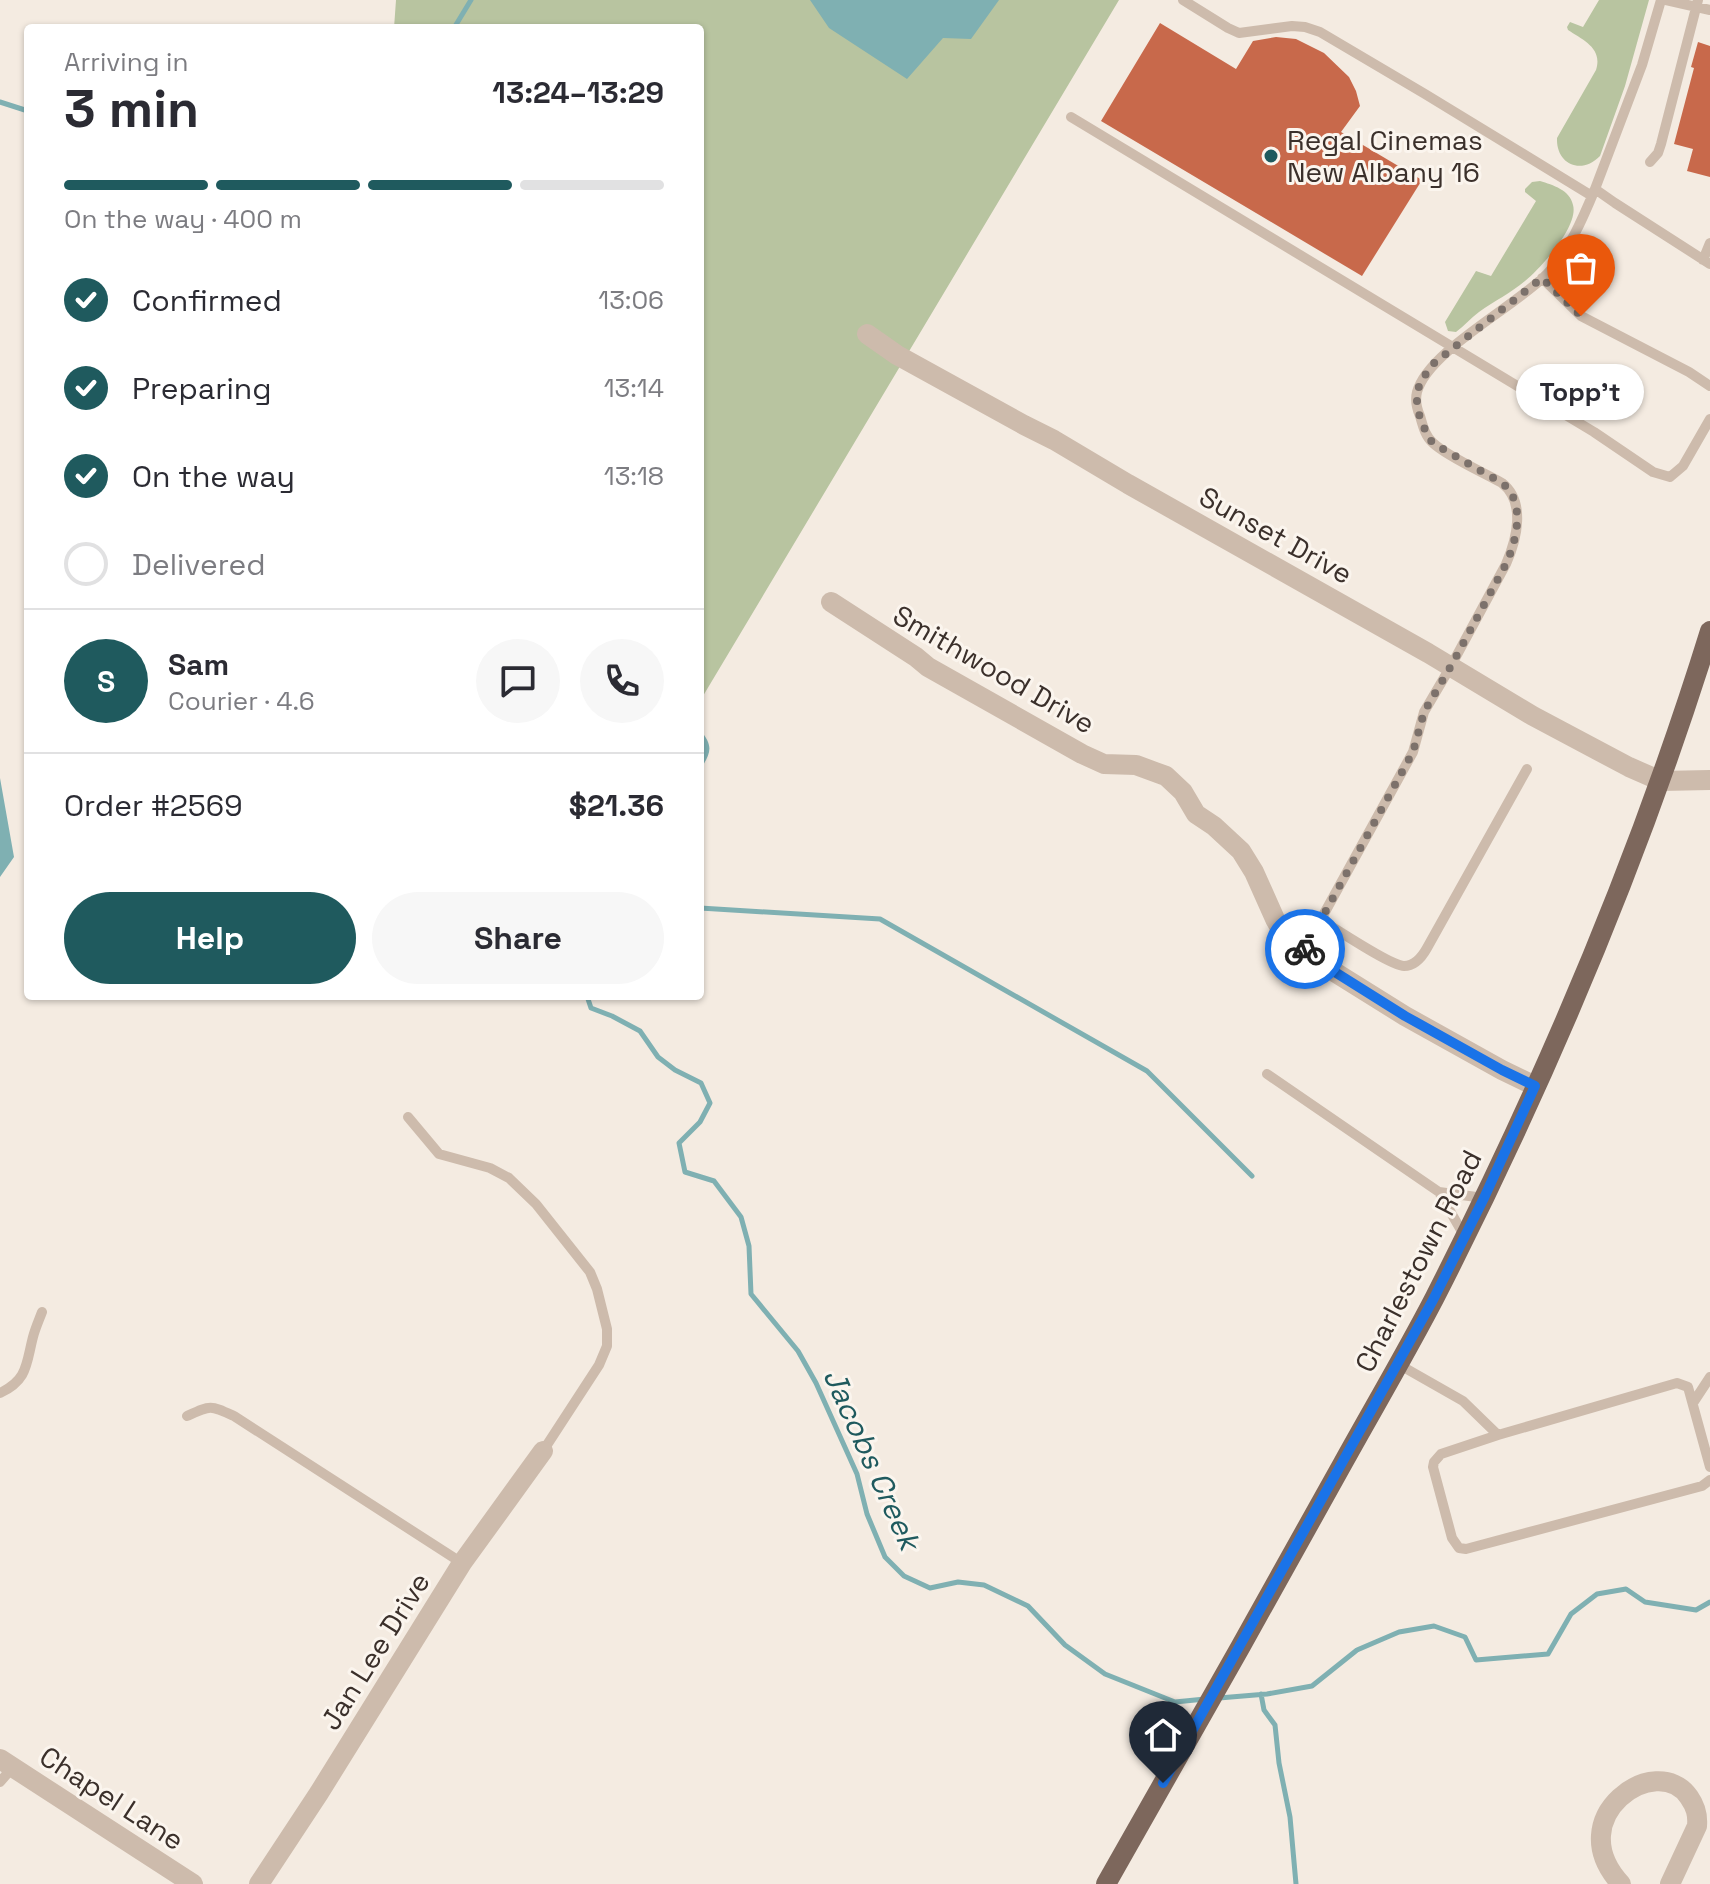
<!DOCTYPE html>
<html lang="en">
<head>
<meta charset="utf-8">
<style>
  :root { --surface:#fff; --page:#f7f7f7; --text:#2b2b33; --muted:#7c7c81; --line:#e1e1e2; --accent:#1f5a5e }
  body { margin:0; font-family:"Space Grotesk",sans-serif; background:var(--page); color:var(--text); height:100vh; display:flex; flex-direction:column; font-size:30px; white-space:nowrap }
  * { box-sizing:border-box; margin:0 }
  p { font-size:26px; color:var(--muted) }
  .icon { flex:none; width:44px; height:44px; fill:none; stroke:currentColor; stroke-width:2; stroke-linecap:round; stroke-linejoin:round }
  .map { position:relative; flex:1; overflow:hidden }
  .side { position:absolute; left:24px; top:24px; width:680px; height:976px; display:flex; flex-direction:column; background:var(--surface); border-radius:8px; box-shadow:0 2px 6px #0004 }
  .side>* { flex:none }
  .pin { position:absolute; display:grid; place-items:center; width:68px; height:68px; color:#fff; margin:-82px -34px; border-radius:50% 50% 50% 0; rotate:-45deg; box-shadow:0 0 8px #0007 }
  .pin .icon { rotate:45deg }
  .courier { position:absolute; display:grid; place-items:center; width:80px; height:80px; margin:-40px; border:6px solid #1a73e8; border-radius:50%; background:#fff; color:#222; box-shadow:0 2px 10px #0007 }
  .bubble { position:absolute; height:56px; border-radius:28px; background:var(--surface); box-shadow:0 2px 6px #0004; font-size:26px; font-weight:700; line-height:56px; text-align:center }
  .summary em { font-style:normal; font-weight:700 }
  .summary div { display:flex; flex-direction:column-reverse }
  .summary { display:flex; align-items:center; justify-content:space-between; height:136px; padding:0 40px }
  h1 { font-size:52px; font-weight:700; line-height:60px }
  .bar { display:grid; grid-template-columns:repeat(4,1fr); gap:12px 8px; align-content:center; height:96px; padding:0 40px }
  .bar i { height:10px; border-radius:6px; background:var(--line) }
  .bar .selected { background:var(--accent) }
  .bar p { grid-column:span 4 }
  .line { display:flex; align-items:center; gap:20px; padding:0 40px; border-top:2px solid var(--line) }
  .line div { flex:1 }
  .round { display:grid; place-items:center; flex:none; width:84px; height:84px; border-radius:42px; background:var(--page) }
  ol { padding:0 40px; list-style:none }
  li { display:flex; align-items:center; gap:24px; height:88px }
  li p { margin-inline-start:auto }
  li .icon { padding:8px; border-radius:50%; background:var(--accent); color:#fff; stroke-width:4 }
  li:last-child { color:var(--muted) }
  li i { width:44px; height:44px; border:4px solid var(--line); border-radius:50% }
  .button { display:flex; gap:16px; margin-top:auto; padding:16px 40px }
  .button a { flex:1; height:92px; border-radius:48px; background:var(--accent); color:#fff; font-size:32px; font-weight:700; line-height:92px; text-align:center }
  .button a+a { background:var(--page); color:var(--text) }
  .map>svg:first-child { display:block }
  .green { fill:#b8c4a0 }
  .water { fill:#7fb0b2 }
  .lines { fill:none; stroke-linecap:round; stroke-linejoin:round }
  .stream { stroke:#7fb0b2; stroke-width:5 }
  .building { fill:#c8694b }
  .service { stroke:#cdbbac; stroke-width:10 }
  .minor { stroke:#cdbbac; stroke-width:20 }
  .primary { stroke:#7d675c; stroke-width:20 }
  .done { stroke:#7c716b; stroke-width:8; stroke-dasharray:0 14.4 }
  .route { stroke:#1a73e8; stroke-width:10 }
  .poi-dot { fill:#1f5a5e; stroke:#fbf5ee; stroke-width:3 }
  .labels { text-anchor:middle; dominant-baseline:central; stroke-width:6; stroke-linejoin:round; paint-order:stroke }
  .poi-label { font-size:28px; fill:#3b302b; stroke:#fbf5ee; text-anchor:start }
  .street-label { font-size:28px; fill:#3b302b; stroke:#fbf5ee }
  .water-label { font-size:30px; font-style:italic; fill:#1f5a5e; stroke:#fbf5ee }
</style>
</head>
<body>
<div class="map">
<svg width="1710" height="1884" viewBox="0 0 1710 1884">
  <rect width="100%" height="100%" fill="#f4ebe1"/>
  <path class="green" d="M396,0H1119L700,701V28H394Z
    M1599,0H1649L1625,86L1600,156C1582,175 1556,165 1557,138L1596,70C1603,48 1583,40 1568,30L1567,27L1570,22L1583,27Z
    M1540,181C1553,185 1570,190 1573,205C1579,226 1541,268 1525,281C1511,293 1494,301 1479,312C1471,318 1464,326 1456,332L1448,331L1445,322L1476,271L1491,276L1536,201L1525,192V189L1532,182Z"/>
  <path class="water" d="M810,0H999L971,39L943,38L907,79L829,28Z
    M700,730C714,746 711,753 700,770Z
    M0,778L14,857L0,877Z"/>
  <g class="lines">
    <path class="stream" d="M454,28L471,0
      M0,102L28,111
      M700,908L880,919L1147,1071L1252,1176
      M587,996L591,1008L612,1016L640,1031L658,1057L675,1070L701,1083L710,1103L700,1122L679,1143L685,1172L714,1181L741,1217L749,1246L751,1294L798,1351L816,1383L857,1474L867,1514L885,1557L904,1576L930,1588L958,1582L984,1585L1028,1606L1065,1645L1105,1674L1175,1702L1205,1699
      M1261,1694L1264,1710L1275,1725L1279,1763L1290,1817L1296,1884
      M1219,1698L1267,1694L1312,1686L1357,1650L1399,1632L1434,1626L1465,1637L1476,1660L1548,1654L1571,1614L1597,1594L1626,1589L1645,1602L1696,1610L1710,1602"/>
  </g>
  <path class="building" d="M1160,23L1236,69L1253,41L1276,37L1296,39L1324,53L1349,77L1356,91L1360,106L1341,132L1422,180L1362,276L1101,121Z
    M1698,42L1710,46V177L1687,171L1693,149L1674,144L1694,68L1691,67Z"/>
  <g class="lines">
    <path class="service" d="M1183,0L1228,28L1239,33L1292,26L1305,27L1320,32L1425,94L1592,196
      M1661,0L1642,65L1595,189L1615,203L1710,264
      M1666,0L1710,10
      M1071,117L1519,387L1594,432L1653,472L1670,477L1683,466L1710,419
      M1650,162L1658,153L1661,144L1698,0
      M1703,260L1710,243
      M1542,278L1581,316L1689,372L1710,386
      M1321,920C1336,929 1391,966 1404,966C1415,966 1422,957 1427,948L1527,769
      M1303,952L1413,752L1424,712L1451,666L1506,564C1517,539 1526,502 1502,483C1483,472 1448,457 1433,443C1425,436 1423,426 1420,416C1417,409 1415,400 1417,392C1428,351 1515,307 1547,274C1569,251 1583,218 1595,189
      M1267,1074L1439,1192
      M408,1117L439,1154L490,1168L509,1178L536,1204L590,1272L597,1289L607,1329V1346L599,1365L543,1451
      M1465,1237L1439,1192L1484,1198
      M1398,1364L1463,1401L1498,1435
      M0,1393C28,1380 26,1364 33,1337C35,1329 39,1320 42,1312
      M1693,1403L1710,1377
      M187,1416C211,1405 210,1405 234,1416L462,1563
      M1710,1467L1688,1387L1677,1383L1498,1435L1441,1454L1434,1462L1433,1467L1452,1538L1459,1548L1466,1549L1702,1486L1710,1480
      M0,1782L13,1767"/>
    <path class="minor" d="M867,334L897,355L1024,425L1054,440L1128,484L1428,653L1533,716L1629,767L1661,781L1710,780
      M831,602L916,657L928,667L1082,754L1104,764L1136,765L1166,776L1183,792L1196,814L1214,826L1241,851L1254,872L1275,919L1283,933L1296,948L1405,1016L1502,1070L1535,1086
      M0,1759L193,1884
      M259,1884L319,1793L462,1563L543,1451
      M1621,1884C1559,1817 1657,1750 1689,1797C1696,1807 1698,1815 1697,1826L1670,1884"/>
    <path class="primary" d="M1106,1884C1186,1744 1265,1604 1343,1463C1374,1407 1406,1353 1435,1297C1544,1083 1639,860 1710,631"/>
  </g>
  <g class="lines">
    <path class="done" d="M1305,949L1413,752L1424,712L1451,666L1506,564C1517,539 1526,502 1502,483L1436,445L1430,440L1420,419L1416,395L1421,381L1433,364L1542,278L1581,316"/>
    <path class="route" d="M1163,1783L1433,1300L1484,1198L1535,1086L1502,1070L1405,1016L1303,952L1305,949"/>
  </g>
  <circle class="poi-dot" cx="1271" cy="156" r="8"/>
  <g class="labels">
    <g class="poi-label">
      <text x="1287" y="140">Regal Cinemas<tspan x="1287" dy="32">New Albany 16</tspan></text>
    </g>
    <g class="street-label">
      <text transform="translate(1276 535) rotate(29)">Sunset Drive</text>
      <text transform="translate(994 669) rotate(30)">Smithwood Drive</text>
      <text transform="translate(1418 1261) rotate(-63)">Charlestown Road</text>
      <text transform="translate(375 1651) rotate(-58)">Jan Lee Drive</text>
      <text transform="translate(112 1798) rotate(33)">Chapel Lane</text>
    </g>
    <g class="water-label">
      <text transform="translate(872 1459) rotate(66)">Jacobs Creek</text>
    </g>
  </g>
</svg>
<div class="pin" style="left:1581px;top:316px;background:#ea580c"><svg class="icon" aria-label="bag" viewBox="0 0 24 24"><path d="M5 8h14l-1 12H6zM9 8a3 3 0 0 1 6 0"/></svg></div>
<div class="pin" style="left:1163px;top:1783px;background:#1f2937"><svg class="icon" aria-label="home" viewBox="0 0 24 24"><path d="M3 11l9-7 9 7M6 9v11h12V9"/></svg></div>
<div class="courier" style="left:1305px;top:949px"><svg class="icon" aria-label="bike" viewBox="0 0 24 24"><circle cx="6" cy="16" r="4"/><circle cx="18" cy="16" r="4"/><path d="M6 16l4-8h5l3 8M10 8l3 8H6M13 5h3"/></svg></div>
<div class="bubble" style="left:1516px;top:364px;width:128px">Topp't</div>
<section class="side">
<div class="summary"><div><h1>3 min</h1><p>Arriving in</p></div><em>13:24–13:29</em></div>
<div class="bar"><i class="selected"></i><i class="selected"></i><i class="selected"></i><i></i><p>On the way · 400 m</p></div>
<ol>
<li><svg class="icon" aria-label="check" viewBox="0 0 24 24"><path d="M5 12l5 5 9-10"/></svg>Confirmed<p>13:06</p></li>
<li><svg class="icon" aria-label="check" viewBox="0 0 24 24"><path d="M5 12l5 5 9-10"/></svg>Preparing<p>13:14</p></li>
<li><svg class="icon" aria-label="check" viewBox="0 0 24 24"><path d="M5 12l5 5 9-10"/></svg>On the way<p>13:18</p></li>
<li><i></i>Delivered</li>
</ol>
<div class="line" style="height:144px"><b class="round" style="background:var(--accent);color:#fff">S</b><div><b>Sam</b><p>Courier · 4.6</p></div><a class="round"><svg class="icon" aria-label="chat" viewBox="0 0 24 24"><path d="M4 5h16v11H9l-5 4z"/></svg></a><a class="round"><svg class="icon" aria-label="phone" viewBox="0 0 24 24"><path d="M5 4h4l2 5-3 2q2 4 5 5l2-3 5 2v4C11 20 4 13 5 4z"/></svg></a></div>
<div class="line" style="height:104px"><div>Order #2569</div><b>$21.36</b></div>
<div class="button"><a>Help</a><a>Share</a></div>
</section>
</div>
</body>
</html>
